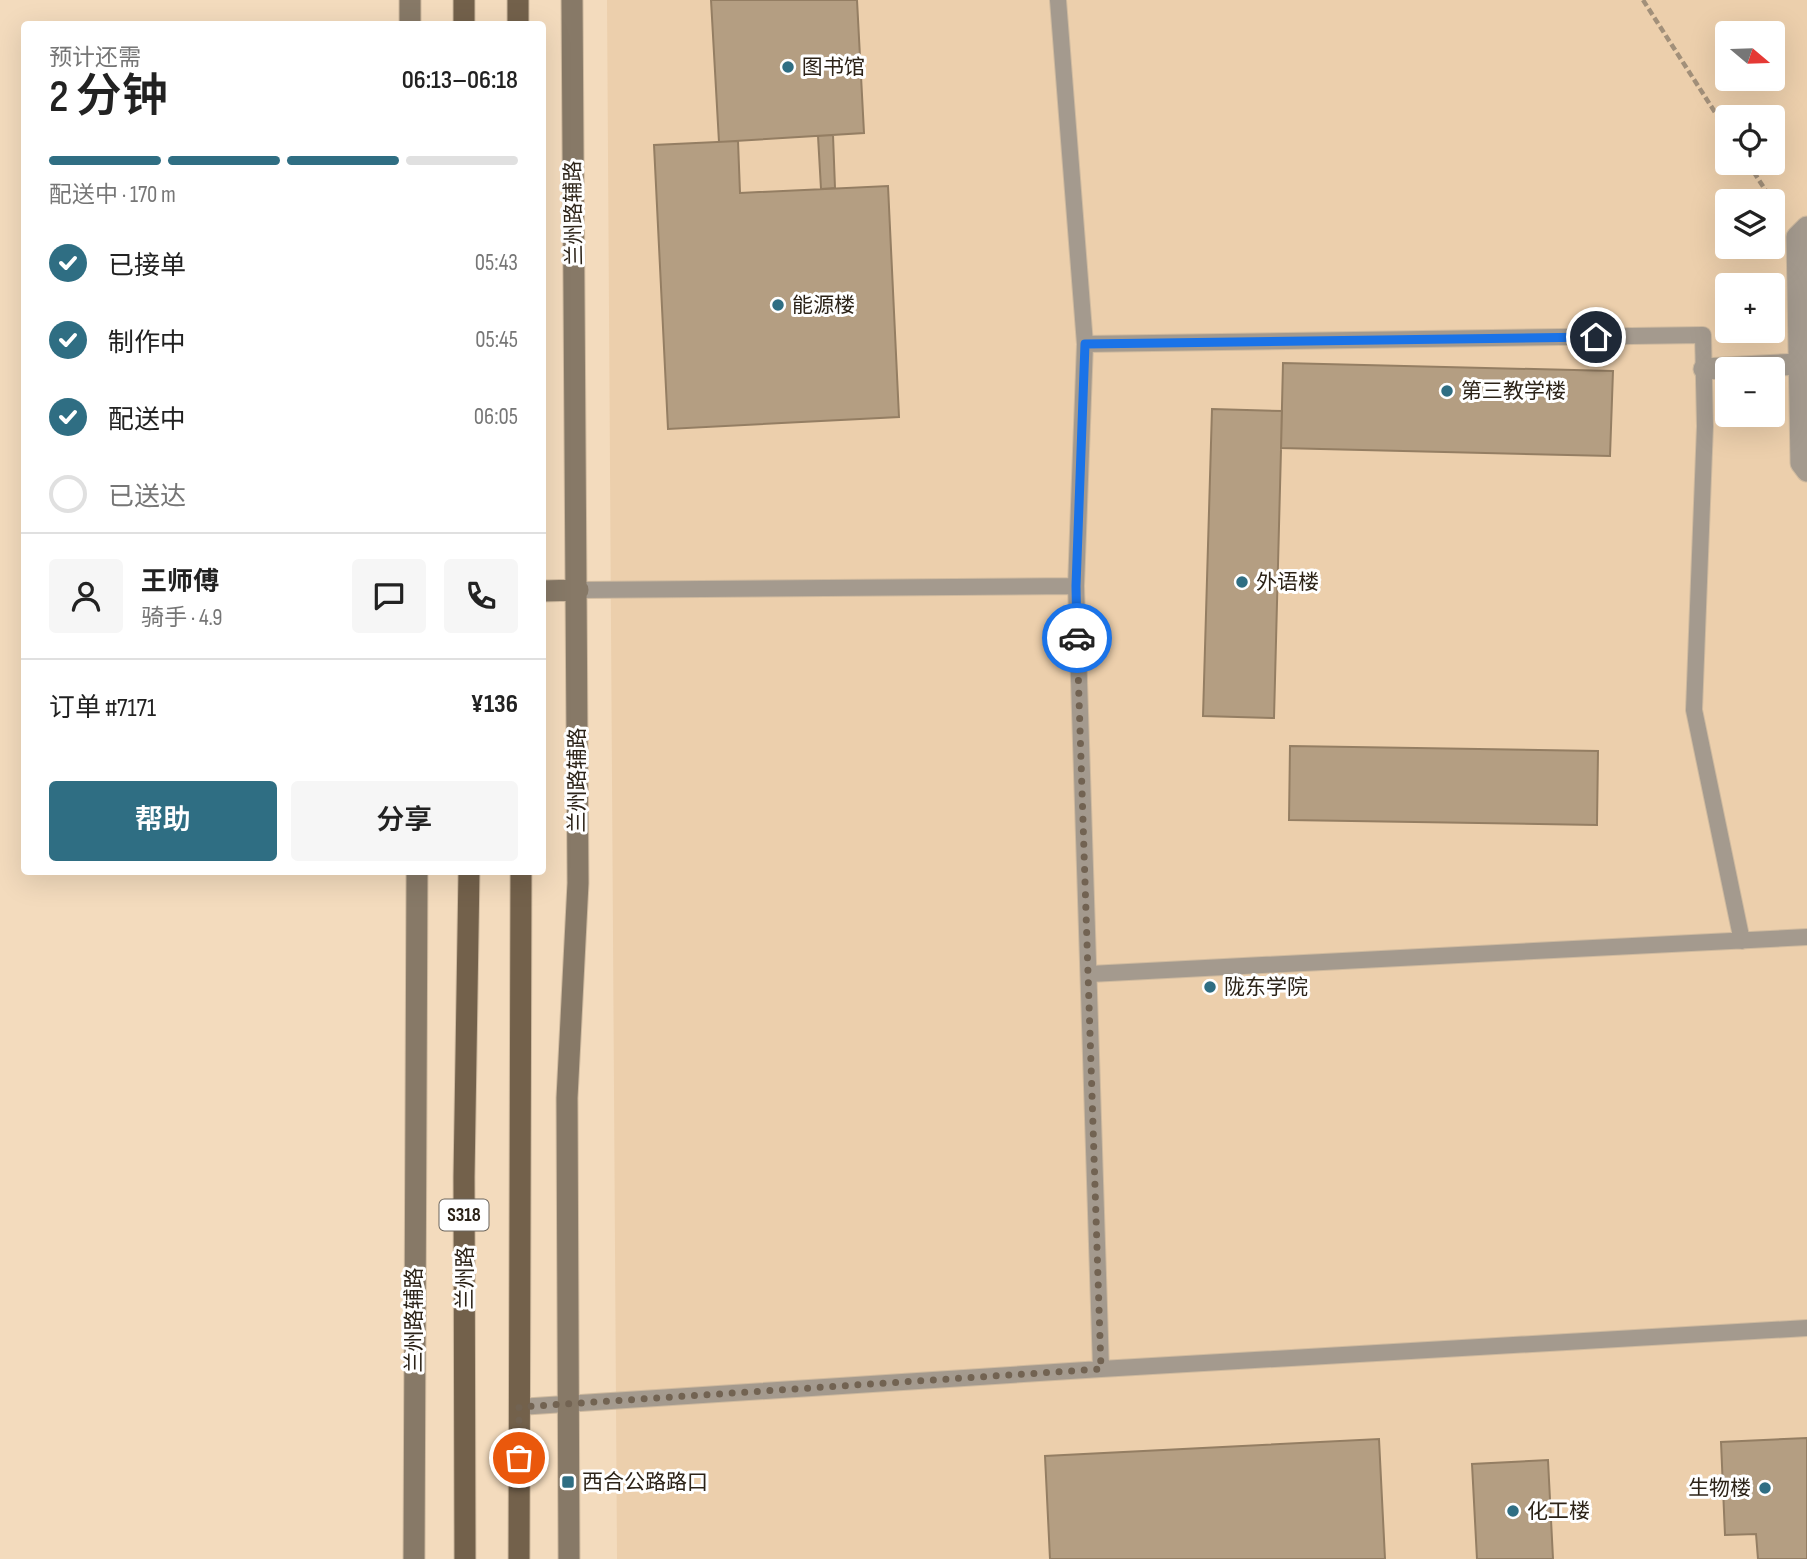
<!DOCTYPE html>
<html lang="zh">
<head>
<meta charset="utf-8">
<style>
  :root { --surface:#fff; --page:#f6f6f6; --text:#222; --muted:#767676; --line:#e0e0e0; --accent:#2f6e83 }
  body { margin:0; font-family:"Sofia Sans Condensed","Noto Sans SC",sans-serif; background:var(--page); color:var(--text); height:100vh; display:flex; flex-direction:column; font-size:26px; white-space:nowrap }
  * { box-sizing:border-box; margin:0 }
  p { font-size:23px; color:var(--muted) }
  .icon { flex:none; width:38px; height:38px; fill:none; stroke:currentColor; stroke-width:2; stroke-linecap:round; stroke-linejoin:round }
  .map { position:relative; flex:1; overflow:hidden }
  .details { position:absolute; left:21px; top:21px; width:525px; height:854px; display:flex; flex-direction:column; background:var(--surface); border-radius:7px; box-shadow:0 7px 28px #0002 }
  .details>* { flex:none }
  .needle { width:46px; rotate:109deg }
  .controls { position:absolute; left:1715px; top:21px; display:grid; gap:14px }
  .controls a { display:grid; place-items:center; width:70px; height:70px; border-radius:7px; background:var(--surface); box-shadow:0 7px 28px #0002; font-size:35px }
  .pin { position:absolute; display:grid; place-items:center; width:60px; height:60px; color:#fff; margin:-30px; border:4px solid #fff; border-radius:50%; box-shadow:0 2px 7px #0007 }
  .courier { position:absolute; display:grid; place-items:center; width:70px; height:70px; margin:-35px; border:5px solid #1a73e8; border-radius:50%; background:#fff; color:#222; box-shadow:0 2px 9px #0007 }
  .overview em { font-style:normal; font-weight:600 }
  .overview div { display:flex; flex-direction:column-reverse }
  .overview { display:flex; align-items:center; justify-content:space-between; height:119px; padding:0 28px }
  h1 { font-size:46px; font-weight:600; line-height:52px }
  .bar { display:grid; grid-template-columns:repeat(4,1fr); gap:10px 7px; align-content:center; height:84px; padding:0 28px }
  .bar i { height:9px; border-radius:5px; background:var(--line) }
  .bar .current { background:var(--accent) }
  .bar p { grid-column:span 4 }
  .line { display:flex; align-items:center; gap:18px; padding:0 28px; border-top:2px solid var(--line) }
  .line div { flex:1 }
  .round { display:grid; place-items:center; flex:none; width:74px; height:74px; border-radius:7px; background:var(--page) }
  ol { padding:0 28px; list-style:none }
  li { display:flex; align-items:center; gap:21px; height:77px }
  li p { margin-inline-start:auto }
  li .icon { padding:7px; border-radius:50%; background:var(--accent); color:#fff; stroke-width:4 }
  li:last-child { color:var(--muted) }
  li i { width:38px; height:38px; border:4px solid var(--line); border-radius:50% }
  .primary-button { display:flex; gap:14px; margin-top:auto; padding:14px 28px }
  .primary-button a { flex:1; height:80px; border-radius:7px; background:var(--accent); color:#fff; font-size:28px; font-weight:600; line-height:80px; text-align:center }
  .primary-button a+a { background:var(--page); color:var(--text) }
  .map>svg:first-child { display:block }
  .built { fill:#eccfac; fill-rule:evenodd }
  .building { fill:#b49e82; stroke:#947e63; stroke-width:2 }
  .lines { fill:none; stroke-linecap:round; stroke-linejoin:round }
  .lane-casing { stroke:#cfba9f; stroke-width:18 }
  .street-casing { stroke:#cfba9f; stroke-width:23 }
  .secondary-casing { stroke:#cfba9f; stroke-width:23 }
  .primary-casing { stroke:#cfba9f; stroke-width:23 }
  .path { stroke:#a2907a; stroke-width:4.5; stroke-dasharray:7 3.5; stroke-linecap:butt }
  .lane { stroke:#a49a8e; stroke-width:16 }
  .street { stroke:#a49a8e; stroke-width:21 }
  .secondary { stroke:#877967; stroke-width:21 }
  .primary { stroke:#73614b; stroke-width:21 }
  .done { stroke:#726352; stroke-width:7; stroke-dasharray:0 12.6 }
  .route { stroke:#1a73e8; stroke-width:9 }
  .poi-dot { fill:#2f6e83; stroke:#fff; stroke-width:2.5 }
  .labels { text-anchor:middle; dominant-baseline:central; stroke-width:6; stroke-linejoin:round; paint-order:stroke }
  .shield { fill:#fff; stroke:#6b655d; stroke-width:2 }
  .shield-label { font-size:19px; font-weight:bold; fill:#2c2318 }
  .poi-label { font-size:21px; fill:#2c2318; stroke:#fff; text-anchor:start }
  .street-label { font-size:21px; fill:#2c2318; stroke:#fff }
</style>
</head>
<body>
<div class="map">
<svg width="1807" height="1559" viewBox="0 0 1807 1559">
  <rect width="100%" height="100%" fill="#f3dbbd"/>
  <path class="built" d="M607,0H1807V1559H617ZM1727,33H1773V79H1727ZM1727,117H1773V163H1727ZM1727,201H1773V247H1727ZM1727,285H1773V331H1727ZM1727,369H1773V415H1727Z"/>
  <path class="building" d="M711,0H857L864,133L719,142Z
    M833,135L835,188L821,189L818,136Z
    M738,141L740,193L888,186L899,417L668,429L654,145Z
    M1283,363L1613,371L1610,456L1281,448Z
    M1212,409L1282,411L1274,718L1203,716Z
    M1290,746L1598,751L1597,825L1289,820Z
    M1807,1438V1559H1758L1756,1534L1725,1535L1721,1442Z
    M1379,1439L1385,1559H1050L1045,1456Z
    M1548,1460L1553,1559H1477L1472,1464Z"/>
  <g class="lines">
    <g class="lane-casing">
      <path id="lane" d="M1058,0L1085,344L1076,586L1101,1369
        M1085,344L1703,335L1705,426L1694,710L1742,941
        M578,590L1076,586
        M1090,974L1807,937
        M519,1407L1101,1369L1807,1328"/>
    </g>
    <g class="street-casing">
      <path id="street" d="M1807,227L1797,237L1801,463L1807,471
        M1704,369L1799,364"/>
    </g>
    <g class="secondary-casing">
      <path id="secondary" d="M410,24V0
        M542,591L578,590
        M414,1559L417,872
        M569,1559L567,1098L578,883L572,0"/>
    </g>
    <g class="primary-casing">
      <path id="primary" d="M464,0V24
        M518,24V0
        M465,1559L464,1177L469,872
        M519,1559L521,872"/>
    </g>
    <path class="path" d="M1643,0L1727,131
      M1748,163L1782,216"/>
    <use href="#lane" class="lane"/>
    <use href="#street" class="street"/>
    <use href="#secondary" class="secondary"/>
    <use href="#primary" class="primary"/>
  </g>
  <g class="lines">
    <path class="done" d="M519,1458V1407L1101,1369L1077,638"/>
    <path class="route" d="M1077,638L1076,586L1085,344L1596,337"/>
  </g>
  <g class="poi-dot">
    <circle cx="788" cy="67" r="7"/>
    <circle cx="778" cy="305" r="7"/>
    <circle cx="1447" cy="391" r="7"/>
    <circle cx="1242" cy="582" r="7"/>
    <circle cx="1210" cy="987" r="7"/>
    <rect x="561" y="1475" width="14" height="14" rx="3.5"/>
    <circle cx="1765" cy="1488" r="7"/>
    <circle cx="1513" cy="1511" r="7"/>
  </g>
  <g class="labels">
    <rect class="shield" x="439.5" y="1199.5" width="49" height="31" rx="5"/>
    <g class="shield-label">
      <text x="464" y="1215">S318</text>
    </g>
    <g class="poi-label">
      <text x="802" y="67">图书馆</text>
      <text x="792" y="305">能源楼</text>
      <text x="1461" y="391">第三教学楼</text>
      <text x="1256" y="582">外语楼</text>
      <text x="1224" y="987">陇东学院</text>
      <text x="582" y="1482">西合公路路口</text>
      <text x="1751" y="1488" text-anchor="end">生物楼</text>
      <text x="1527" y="1511">化工楼</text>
    </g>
    <g class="street-label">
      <text transform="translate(574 213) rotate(-91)">兰州路辅路</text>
      <text transform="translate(577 780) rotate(-90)">兰州路辅路</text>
      <text transform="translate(465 1278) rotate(-90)">兰州路</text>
      <text transform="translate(414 1320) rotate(-90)">兰州路辅路</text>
    </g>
  </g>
</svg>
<div class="controls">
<a><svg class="needle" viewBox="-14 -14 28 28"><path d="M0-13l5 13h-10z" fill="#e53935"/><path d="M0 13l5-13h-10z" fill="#767676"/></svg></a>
<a><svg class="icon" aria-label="locate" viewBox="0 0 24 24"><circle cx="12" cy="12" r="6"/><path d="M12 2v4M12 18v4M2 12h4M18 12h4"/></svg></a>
<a><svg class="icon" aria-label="layers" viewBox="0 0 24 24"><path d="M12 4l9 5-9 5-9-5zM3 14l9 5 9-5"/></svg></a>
<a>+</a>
<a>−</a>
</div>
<div class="pin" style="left:519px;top:1458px;background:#ea580c"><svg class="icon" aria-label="bag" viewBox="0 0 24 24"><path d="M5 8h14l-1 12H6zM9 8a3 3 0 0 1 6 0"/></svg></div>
<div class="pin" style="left:1596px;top:337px;background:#1f2937"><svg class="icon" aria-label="home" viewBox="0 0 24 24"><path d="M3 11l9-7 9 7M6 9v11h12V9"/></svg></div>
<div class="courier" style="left:1077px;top:638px"><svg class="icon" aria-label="car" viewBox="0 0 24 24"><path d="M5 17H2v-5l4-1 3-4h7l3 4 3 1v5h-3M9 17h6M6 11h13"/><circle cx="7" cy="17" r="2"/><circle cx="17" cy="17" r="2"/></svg></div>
<section class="details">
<div class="overview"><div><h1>2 分钟</h1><p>预计还需</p></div><em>06:13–06:18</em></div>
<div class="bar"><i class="current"></i><i class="current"></i><i class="current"></i><i></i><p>配送中 · 170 m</p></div>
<ol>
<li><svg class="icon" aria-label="check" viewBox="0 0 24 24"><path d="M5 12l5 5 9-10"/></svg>已接单<p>05:43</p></li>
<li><svg class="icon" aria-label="check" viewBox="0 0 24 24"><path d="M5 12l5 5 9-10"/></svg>制作中<p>05:45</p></li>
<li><svg class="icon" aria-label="check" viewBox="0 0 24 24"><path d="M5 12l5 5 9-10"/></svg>配送中<p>06:05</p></li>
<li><i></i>已送达</li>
</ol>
<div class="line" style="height:126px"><a class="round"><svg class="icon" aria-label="person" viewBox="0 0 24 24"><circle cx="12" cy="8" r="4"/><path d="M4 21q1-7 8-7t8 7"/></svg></a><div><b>王师傅</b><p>骑手 · 4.9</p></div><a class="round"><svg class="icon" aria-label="chat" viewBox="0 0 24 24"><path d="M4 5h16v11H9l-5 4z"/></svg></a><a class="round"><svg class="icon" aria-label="phone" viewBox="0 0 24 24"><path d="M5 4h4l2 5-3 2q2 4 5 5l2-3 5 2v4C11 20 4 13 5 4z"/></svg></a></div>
<div class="line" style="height:91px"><div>订单 #7171</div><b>¥136</b></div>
<div class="primary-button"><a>帮助</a><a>分享</a></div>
</section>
</div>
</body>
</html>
